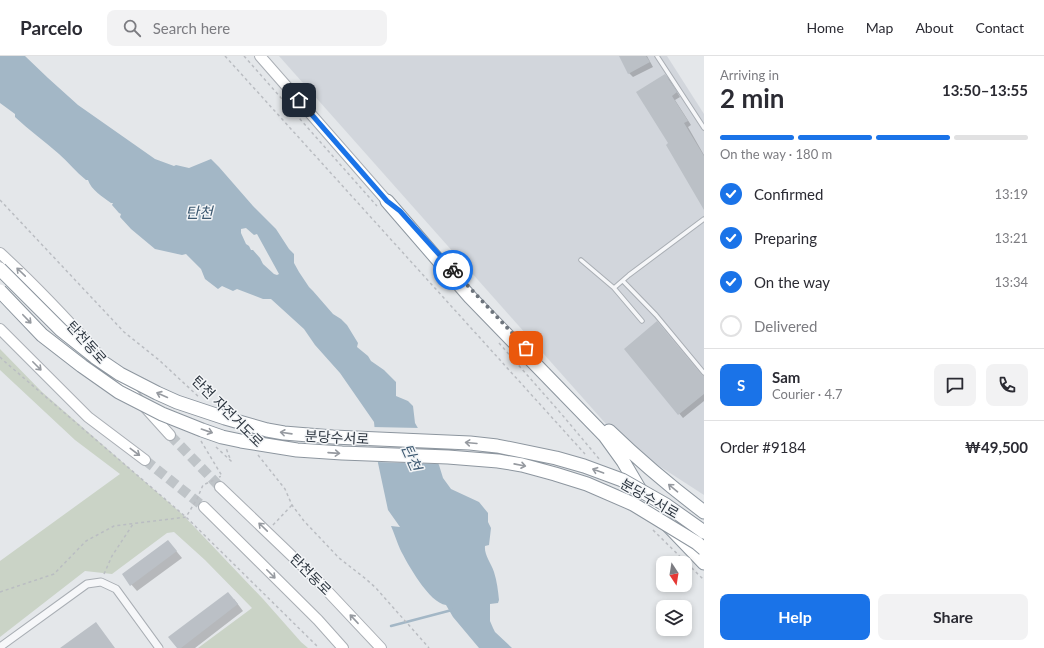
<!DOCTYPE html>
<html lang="en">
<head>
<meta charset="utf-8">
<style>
  :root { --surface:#fff; --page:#f2f2f3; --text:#2b2b33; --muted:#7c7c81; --line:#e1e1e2; --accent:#1a73e8 }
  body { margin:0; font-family:Lato,"Noto Sans KR",sans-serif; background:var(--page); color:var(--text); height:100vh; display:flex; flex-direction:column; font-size:15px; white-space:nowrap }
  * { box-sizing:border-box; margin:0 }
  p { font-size:13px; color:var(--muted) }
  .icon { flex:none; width:22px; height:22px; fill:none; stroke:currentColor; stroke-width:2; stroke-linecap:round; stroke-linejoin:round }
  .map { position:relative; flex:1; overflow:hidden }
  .sheet { display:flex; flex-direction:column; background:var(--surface); width:340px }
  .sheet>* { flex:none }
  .needle { width:26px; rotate:168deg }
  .buttons { position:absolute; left:656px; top:500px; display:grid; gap:8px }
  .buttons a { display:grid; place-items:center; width:36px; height:36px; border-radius:8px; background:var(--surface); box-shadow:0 2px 6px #0003; font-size:20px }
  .pin { position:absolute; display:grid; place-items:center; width:34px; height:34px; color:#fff; margin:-17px; border-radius:8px; box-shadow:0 2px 6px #0006 }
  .courier { position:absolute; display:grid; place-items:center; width:40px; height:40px; margin:-20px; border:3px solid #1a73e8; border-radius:50%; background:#fff; color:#222; box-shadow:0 1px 5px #0007 }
  .head em { font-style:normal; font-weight:700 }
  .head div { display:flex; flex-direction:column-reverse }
  .head { display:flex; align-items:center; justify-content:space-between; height:68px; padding:0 16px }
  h1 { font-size:26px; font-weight:700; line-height:30px }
  .bar { display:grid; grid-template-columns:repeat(4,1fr); gap:6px 4px; align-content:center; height:48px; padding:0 16px }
  .bar i { height:5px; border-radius:3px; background:var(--line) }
  .bar .current { background:var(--accent) }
  .bar p { grid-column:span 4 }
  .line { display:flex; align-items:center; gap:10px; padding:0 16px; border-top:1px solid var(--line) }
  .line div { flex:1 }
  .round { display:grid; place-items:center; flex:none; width:42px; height:42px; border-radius:8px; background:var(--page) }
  ol { padding:0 16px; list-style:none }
  li { display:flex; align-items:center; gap:12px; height:44px }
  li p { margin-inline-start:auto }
  li .icon { padding:4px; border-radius:50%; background:var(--accent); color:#fff; stroke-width:4 }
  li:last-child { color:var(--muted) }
  li i { width:22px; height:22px; border:2px solid var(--line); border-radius:50% }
  .action { display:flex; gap:8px; margin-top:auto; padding:8px 16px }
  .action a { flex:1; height:46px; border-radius:8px; background:var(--accent); color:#fff; font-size:16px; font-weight:700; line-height:46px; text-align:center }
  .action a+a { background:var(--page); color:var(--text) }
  header { display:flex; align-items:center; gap:24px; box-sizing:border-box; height:56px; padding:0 20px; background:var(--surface); border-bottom:1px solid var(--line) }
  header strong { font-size:19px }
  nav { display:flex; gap:22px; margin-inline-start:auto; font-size:14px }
  .search { width:280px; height:36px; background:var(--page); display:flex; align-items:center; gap:10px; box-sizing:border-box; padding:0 14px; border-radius:8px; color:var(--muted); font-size:15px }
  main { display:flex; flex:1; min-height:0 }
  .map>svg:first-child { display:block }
  .built { fill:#d2d6dc }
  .green { fill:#cad3c6 }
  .water { fill:#a3b7c6; fill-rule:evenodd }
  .pier { fill:#e4e7ea }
  .shadow { fill:#0003 }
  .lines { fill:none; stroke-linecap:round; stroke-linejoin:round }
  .stream { stroke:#a3b7c6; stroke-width:2.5 }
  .building { fill:#bbc0c6 }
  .secondary-tunnel { stroke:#bfc4c8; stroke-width:10; stroke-dasharray:10 5; stroke-linecap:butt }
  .lane-casing { stroke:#a9aeb4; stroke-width:5.5 }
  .street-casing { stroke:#a9aeb4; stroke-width:9 }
  .secondary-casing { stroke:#a9aeb4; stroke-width:12 }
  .highway-casing { stroke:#8d969f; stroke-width:15 }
  .path { stroke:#babdc2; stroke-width:1.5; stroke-dasharray:3 3; stroke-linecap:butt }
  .lane { stroke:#f6f7f9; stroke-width:3.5 }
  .street { stroke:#f6f7f9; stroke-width:7 }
  .secondary { stroke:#fff; stroke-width:10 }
  .highway { stroke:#fff; stroke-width:13 }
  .highway-bridge-casing { stroke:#8d969f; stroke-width:15; stroke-linecap:butt }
  .highway-bridge { stroke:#fff; stroke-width:13 }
  .oneway { stroke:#969aa0 }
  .done { stroke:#6d747c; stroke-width:4; stroke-dasharray:0 7.2 }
  .route { stroke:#1a73e8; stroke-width:5 }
  .labels { text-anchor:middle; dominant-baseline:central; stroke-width:3; stroke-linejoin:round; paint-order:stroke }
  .street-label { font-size:14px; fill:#2d3640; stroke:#f3f5f7 }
  .water-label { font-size:15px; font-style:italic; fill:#3c5870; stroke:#f3f5f7 }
</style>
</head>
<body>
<header>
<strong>Parcelo</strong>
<div class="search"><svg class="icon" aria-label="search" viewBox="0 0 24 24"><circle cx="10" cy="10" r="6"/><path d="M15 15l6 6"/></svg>Search here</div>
<nav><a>Home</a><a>Map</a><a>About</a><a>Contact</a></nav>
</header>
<main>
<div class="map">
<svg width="704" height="592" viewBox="0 0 704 592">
  <rect width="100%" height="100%" fill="#e4e7ea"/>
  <path class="built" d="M279,0H667L704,58V439L622,386Z"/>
  <path class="green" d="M0,293L42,336L182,458L263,543L301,586L308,592H198L252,552L205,504L174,476L167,477L112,518L85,515L0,581V505L120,418L75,384L0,314Z"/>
  <path class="water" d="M0,0H25L48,22L78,49L155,103L174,110L176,109L189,112L211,103L219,111L253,150L276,173L289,193L294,198V207L299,216L309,231L313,235L333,258L341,263L347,269L358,287L357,291L368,300L371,305L384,314L396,326V340L408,345L413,350L415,367L439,409L443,422L451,433L479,446L488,457V466L491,472L489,489L485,490C484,499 491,507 494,516C497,525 498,535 499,544L498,547L490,548V565L493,572L495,576L512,592H479L453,561L446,549C429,547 407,507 400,493C397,486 394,477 391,470L400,471L388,454L378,407L374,366L340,317L315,289L304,273L271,243H263L237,233L233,235L222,230L218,233L205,223L201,213L186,198L182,199L155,193L131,173L120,161L121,158L119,157L112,149L113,147H111C103,141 91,134 88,124H86C76,116 68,106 59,98C44,85 29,74 15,61V58L0,47ZM246,172L254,179L257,178L279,218L277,219L274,218L263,208L260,202L253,194H251L249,190L246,188L241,177V173Z"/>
  <path class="pier" d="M372,371L420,372L441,408L376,406Z"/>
  <path class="shadow" d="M620,0H647L653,11L633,21L629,17Z
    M665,19L669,23L680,41L675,44L691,69L688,71L704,99V152L670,88Z
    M625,293L704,321V345L683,362Z
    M168,485L182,502L137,535L123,519Z
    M234,543L243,555L195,592H178Z"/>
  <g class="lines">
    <path class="stream" d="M391,570L452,554"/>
  </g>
  <path class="building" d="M619,0H646L650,6L628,18Z
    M665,18L677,36L672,40L688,65L684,67L704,100V154L666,89L668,87L636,36Z
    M657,265L702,319L704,320V338L678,359L624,293Z
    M168,484L177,495L130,530L122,518Z
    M228,536L238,548L181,592H177L168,581Z
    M96,566L115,592H60Z"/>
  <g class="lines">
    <path class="secondary-tunnel" d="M170,379L220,431
      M145,404L204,451"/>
    <g class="lane-casing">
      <path id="lane" d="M657,0L704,72
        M581,204L614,232L629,219L704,163
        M623,225L656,259L704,317
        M614,232L642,265"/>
    </g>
    <g class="street-casing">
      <path id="street" d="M0,591L87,528L101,526L116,533L159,592"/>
    </g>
    <g class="secondary-casing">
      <path id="secondary" d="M260,0L387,145
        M0,197C35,229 67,263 98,298
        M0,273L88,361L145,404
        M115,318L170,379
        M220,431L317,524L381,592
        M204,451L318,564L343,592"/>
    </g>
    <g class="highway-casing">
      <path id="highway" d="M387,145L470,241L605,380L623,405L647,446L659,460L704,507
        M609,375C639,404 671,431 704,456"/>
    </g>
    <path class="path" d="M225,0L585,398
      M244,0L377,150
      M0,144L124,276L159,304L200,342
      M499,287L564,361L600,404
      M0,301L4,305L186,461L319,592
      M201,385L222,420L219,421
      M216,391L231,405L226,392
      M258,399L285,433L292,449L304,465L339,502L366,523L376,532L429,592
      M273,469L292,449
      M653,474L704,524
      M104,518L112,500L133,468
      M0,536L54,518L86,485L114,470L186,461L197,443L203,429L214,424"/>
    <use href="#lane" class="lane"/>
    <use href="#street" class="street"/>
    <use href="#secondary" class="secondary"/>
    <use href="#highway" class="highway"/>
    <g class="highway-bridge-casing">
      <path id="highway-bridge" d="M0,213L61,274L95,301L120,318L157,337L177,346L225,362L267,374L284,377L333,381L470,387L497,390L556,402L584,410L622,424L666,449L704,476
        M0,235L42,279L82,310L119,336L162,358L202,374L222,381L241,385L297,394L342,397L448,401L498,405L522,409L555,418L587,428L633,448L697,487L704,493"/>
    </g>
    <use href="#highway-bridge" class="highway-bridge"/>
  </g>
  <defs><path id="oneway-shaft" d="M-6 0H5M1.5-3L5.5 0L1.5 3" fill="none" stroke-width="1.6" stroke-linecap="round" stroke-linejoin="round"/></defs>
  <g class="oneway">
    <use href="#oneway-shaft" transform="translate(21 216) rotate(-136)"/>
    <use href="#oneway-shaft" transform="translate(27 263) rotate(46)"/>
    <use href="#oneway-shaft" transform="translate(37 310) rotate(45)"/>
    <use href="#oneway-shaft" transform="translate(162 339) rotate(-156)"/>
    <use href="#oneway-shaft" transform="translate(207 375) rotate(19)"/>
    <use href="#oneway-shaft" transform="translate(286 377) rotate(-172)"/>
    <use href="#oneway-shaft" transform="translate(471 387) rotate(-175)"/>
    <use href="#oneway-shaft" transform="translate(135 396) rotate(37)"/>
    <use href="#oneway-shaft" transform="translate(334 397) rotate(4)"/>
    <use href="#oneway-shaft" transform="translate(520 409) rotate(11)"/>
    <use href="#oneway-shaft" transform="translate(598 415) rotate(-160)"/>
    <use href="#oneway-shaft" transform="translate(673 432) rotate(-140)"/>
    <use href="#oneway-shaft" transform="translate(263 471) rotate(-136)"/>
    <use href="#oneway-shaft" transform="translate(271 518) rotate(45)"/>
    <use href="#oneway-shaft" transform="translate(354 563) rotate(-133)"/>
  </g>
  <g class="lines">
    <path class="done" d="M453,214L526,292"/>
    <path class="route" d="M299,44L387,145L400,155L453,214"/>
  </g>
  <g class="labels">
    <g class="street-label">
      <text transform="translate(87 286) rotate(48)">탄천동로</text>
      <text transform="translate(228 355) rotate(45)">탄천 자전거도로</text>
      <text transform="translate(337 381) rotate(3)">분당수서로</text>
      <text transform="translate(650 442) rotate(30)">분당수서로</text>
      <text transform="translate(311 518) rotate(45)">탄천동로</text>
    </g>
    <g class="water-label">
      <text x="199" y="156">탄천</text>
      <text transform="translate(412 401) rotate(66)">탄천</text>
    </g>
  </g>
</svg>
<div class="buttons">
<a><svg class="needle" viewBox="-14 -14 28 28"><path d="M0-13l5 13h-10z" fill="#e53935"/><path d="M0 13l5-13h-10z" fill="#7c7c81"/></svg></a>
<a><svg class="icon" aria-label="layers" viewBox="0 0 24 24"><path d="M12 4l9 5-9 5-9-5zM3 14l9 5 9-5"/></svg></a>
</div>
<div class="pin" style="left:526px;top:292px;background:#ea580c"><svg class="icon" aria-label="bag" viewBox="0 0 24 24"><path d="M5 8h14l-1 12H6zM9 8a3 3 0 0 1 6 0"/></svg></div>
<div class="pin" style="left:299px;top:44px;background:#1f2937"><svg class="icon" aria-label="home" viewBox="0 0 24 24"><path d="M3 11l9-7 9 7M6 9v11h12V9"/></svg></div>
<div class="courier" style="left:453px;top:214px"><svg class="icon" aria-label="bike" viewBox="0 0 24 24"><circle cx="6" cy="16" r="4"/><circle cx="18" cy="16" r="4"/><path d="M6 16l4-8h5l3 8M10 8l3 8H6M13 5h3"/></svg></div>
</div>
<section class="sheet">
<div class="head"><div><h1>2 min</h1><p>Arriving in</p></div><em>13:50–13:55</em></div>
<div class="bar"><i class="current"></i><i class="current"></i><i class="current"></i><i></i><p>On the way · 180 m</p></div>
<ol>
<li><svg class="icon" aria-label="check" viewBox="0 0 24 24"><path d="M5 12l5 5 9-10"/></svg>Confirmed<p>13:19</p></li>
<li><svg class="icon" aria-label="check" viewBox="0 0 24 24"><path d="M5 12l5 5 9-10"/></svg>Preparing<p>13:21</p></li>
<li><svg class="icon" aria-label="check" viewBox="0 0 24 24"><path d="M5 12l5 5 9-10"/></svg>On the way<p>13:34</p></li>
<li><i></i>Delivered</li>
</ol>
<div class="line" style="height:72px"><b class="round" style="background:var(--accent);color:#fff">S</b><div><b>Sam</b><p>Courier · 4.7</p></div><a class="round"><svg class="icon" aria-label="chat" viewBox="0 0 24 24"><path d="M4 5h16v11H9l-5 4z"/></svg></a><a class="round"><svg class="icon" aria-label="phone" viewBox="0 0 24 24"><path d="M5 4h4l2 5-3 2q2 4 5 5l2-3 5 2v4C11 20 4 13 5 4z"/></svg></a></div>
<div class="line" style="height:52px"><div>Order #9184</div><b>₩49,500</b></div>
<div class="action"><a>Help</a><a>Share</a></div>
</section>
</main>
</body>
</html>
